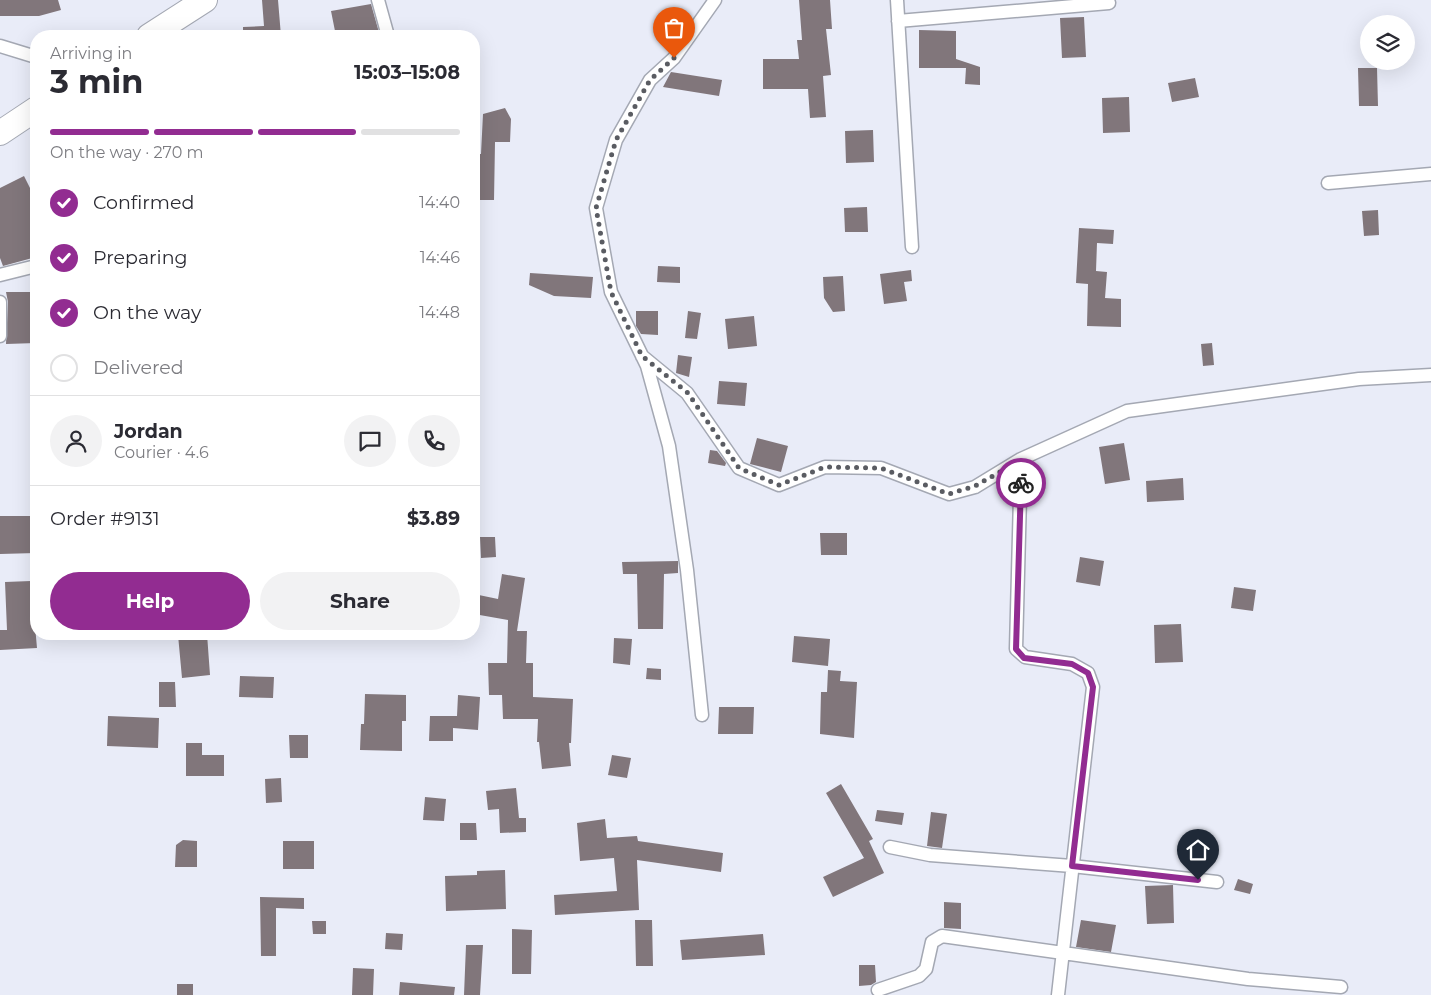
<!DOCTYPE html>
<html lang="en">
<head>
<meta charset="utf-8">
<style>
  :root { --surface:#fff; --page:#f2f2f3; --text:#2b2b33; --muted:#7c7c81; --line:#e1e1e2; --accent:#922c91 }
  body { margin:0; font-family:Montserrat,sans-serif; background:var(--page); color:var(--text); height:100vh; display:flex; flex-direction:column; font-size:19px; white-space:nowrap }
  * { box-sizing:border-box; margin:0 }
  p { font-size:16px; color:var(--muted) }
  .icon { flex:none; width:28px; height:28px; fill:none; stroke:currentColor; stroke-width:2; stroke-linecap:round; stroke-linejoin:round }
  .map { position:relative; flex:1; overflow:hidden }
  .side { position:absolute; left:30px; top:30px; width:450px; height:610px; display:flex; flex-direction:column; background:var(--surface); border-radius:20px; box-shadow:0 5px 20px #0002 }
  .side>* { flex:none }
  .fabs { position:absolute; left:1360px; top:15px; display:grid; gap:10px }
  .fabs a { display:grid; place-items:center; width:55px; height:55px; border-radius:50%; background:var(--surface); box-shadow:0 5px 20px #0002; font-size:25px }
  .pin { position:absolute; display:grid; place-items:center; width:42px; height:42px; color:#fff; margin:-51px -21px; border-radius:50% 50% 50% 0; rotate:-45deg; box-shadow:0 0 5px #0007 }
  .pin .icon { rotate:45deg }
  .courier { position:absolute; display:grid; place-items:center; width:50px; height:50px; margin:-25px; border:4px solid #922c91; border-radius:50%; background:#fff; color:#222; box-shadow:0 1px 6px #0007 }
  .headline em { font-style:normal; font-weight:700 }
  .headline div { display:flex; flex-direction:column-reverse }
  .headline { display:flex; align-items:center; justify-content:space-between; height:85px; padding:0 20px }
  h1 { font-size:32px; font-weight:700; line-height:38px }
  .bar { display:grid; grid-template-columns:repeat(4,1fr); gap:8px 5px; align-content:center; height:60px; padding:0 20px }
  .bar i { height:6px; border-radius:4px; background:var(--line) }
  .bar .active { background:var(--accent) }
  .bar p { grid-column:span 4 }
  .line { display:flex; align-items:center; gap:12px; padding:0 20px; border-top:1px solid var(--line) }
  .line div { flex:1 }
  .round { display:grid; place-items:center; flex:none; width:52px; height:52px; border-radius:26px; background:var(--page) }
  ol { padding:0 20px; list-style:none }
  li { display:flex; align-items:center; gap:15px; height:55px }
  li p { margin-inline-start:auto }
  li .icon { padding:5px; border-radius:50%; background:var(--accent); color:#fff; stroke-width:4 }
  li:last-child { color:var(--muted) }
  li i { width:28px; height:28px; border:2px solid var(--line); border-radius:50% }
  .button { display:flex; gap:10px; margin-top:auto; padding:10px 20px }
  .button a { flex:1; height:58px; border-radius:30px; background:var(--accent); color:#fff; font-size:20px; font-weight:700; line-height:58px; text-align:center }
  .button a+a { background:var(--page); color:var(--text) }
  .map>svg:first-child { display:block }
  .building { fill:#81767b }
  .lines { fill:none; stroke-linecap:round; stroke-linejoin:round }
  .street-casing { stroke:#a4a8b3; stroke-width:15 }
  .highway-casing { stroke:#a4a8b3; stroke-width:26 }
  .street { stroke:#fff; stroke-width:12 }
  .highway { stroke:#fff; stroke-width:24 }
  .done { stroke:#5a5c62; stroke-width:5; stroke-dasharray:0 9 }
  .route { stroke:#922c91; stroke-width:6 }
</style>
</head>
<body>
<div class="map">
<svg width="1431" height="995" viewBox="0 0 1431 995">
  <rect width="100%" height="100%" fill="#e9ecf8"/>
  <path class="building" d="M0,0H58L61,10L39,16H0Z
    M262,0H278L281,36H243V27L264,26Z
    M799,0H830L832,29H826L831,75L823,76L826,117L810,118L808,89H763V59H799L797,40H802Z
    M371,4L380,36H336L331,11Z
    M1084,17L1086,57L1062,58L1060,18Z
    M919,30L956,31V59L980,67V85L965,84L966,68H919Z
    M1358,68H1377L1378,106H1359Z
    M671,72L722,80L719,96L663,87Z
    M1195,78L1199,97L1172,102L1168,83Z
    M1129,97L1130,132L1103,133L1102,98Z
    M505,108L511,119L510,142H495L494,200H474V154H481L483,114Z
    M873,130L874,162L846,163L845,131Z
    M24,176L36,200V257L3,266L0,258V188Z
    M867,207L868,232H845L844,208Z
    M1378,210L1379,235L1364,236L1362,211Z
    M1079,228L1114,230L1113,244L1097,243L1096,271L1107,272L1105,298L1121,299V327L1087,326L1088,284L1076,283Z
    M658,266L680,267V283L657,282Z
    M911,270L912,281L904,282L907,301L884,304L880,274Z
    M530,273L593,277L591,298L554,296L529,285Z
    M843,276L845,311L833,312L824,298L823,277Z
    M6,292H36V343L6,344L8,302Z
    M636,311H658V335L641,334L636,326Z
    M688,311L701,313L697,339L685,338Z
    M754,316L757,346L728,349L725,319Z
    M1212,343L1214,365L1203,366L1201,344Z
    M678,355L692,357L689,377L676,373Z
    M719,381L747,383L745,406L717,404Z
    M757,438L788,446L781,472L750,464Z
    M1124,443L1130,480L1105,484L1099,447Z
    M710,450L717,451L726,463L725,466L708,463Z
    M1183,478L1184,500L1147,502L1146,481Z
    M0,516H36V553L0,554Z
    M820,533H847V555H821Z
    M480,537H495L496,557L481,558Z
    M1080,557L1104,561L1100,586L1076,582Z
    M678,561V573L664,574L663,629H638L637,574H623L622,562Z
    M502,574L525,578L517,631H527L526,663H533V697L573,699L571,743H569L571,766L542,769L539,742H537L538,719H503L502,695H489L488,663H507L508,620L474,614V594L498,599Z
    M31,581L37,648L0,650V630H7L5,582Z
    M1234,587L1256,590L1253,611L1231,608Z
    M1181,624L1183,662L1155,663L1154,625Z
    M207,634L210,675L182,678L178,635Z
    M794,636L830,639L828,666L792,662Z
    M614,638L632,639L630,665L613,663Z
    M647,668L661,669V680L646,679Z
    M828,670L841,671L840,681L857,682L854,738L820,734L821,692H827Z
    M240,676L274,677L273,698L239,697Z
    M159,682H175L176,707H159Z
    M365,694L406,695V721H402V751L360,750L361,724H364Z
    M458,695L480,697L478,730L453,728V741H429L430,716H457Z
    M719,707H754L753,734H718Z
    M108,716L159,718L158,748L107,746Z
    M289,735H308V758H290Z
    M186,743H202V755H224V776H186Z
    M612,755L631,758L627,778L608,775Z
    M281,778L282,802L266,803L265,779Z
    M841,784L873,839L869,841L884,873L833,897L823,877L864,858L826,793Z
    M516,788L519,818H526V832L500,833L499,809L488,810L486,791Z
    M425,797L446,799L444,821L423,820Z
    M877,810L904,813L902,825L875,821Z
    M931,812L947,814L942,848L927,846Z
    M605,819L607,838L637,836L638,841L723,853L721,872L637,860L639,910L555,915L554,895L617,891L614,858L580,861L577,823Z
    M460,823H476L477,840H460Z
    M183,840L197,841V867H175L176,845Z
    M283,841H314V869H283Z
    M505,870L506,909L446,911L445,876L477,875V871Z
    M1238,879L1253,884L1250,894L1234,890Z
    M1173,885L1174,923L1147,924L1145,886Z
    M260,897L304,898V909L276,908V956H261Z
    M944,902L961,903V929L944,928Z
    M635,920H652L653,966H636Z
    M1081,920L1116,925L1111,952L1076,947Z
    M312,921H326V934H313Z
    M512,929L532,930L531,974H512Z
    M386,933L403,934L402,950L385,949Z
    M763,934L765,955L682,960L680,940Z
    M466,945H483L480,995H464Z
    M859,965H875L876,982L871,985L859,986Z
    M353,968L374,969L373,995H352Z
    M400,982L455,987L454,995H399Z
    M177,984H193V995H177Z"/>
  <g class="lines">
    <g class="street-casing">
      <path id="street" d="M378,0L388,36
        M897,0L912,247
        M898,21L1109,3
        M0,46L36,57
        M1328,183L1431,174
        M0,275L36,266
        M0,302V336
        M642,356L687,393L739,468L779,485L825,467L881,468L949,494L975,487L1021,459L1127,411L1359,379L1431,375
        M1021,459L1016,649L1025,657L1072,664L1088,673L1093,687L1058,995
        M702,715L687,570L669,446L647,366L611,292L596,208L616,140L650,80L674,58L715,0
        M890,847L930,855L1072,866L1217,882
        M878,990L919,976L926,969L932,942L942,936L1248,979L1341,987"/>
    </g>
    <g class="highway-casing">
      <path id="highway" d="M149,36L205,0
        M0,133L36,109"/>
    </g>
    <use href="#street" class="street"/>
    <use href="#highway" class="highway"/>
  </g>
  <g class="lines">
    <path class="done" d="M674,58L650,80L616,140L596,208L611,292L642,356L688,393L739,468L779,485L825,467L881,468L949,494L975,486L1021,460V483"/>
    <path class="route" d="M1021,483L1016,649L1024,658L1072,664L1088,673L1093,687L1072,866L1198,880"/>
  </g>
</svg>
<div class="fabs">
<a><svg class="icon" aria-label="layers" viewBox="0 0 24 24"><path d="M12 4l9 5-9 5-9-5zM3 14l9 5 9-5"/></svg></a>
</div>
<div class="pin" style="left:674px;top:58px;background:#ea580c"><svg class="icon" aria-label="bag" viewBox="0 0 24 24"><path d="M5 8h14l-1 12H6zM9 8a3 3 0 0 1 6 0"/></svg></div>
<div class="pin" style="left:1198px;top:880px;background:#1f2937"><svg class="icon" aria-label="home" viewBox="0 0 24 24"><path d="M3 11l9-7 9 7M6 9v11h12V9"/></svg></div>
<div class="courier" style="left:1021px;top:483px"><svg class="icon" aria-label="bike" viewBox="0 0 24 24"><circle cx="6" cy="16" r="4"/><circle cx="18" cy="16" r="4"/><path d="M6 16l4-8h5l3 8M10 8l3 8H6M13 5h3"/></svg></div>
<section class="side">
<div class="headline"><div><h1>3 min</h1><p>Arriving in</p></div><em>15:03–15:08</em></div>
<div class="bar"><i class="active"></i><i class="active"></i><i class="active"></i><i></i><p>On the way · 270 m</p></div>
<ol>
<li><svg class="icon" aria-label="check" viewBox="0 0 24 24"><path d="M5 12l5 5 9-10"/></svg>Confirmed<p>14:40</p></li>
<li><svg class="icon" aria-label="check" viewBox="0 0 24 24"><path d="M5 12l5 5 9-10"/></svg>Preparing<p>14:46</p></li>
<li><svg class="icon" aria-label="check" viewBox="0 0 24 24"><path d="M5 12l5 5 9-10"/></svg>On the way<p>14:48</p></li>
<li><i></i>Delivered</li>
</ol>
<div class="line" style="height:90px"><a class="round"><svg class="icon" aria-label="person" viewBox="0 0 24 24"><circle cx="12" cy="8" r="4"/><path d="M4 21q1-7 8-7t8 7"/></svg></a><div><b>Jordan</b><p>Courier · 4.6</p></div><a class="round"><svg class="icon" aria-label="chat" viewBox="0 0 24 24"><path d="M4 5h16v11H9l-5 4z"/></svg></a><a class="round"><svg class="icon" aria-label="phone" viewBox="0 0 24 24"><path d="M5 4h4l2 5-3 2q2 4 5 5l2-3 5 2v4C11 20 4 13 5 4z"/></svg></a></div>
<div class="line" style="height:65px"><div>Order #9131</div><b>$3.89</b></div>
<div class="button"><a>Help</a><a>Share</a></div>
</section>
</div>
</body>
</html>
